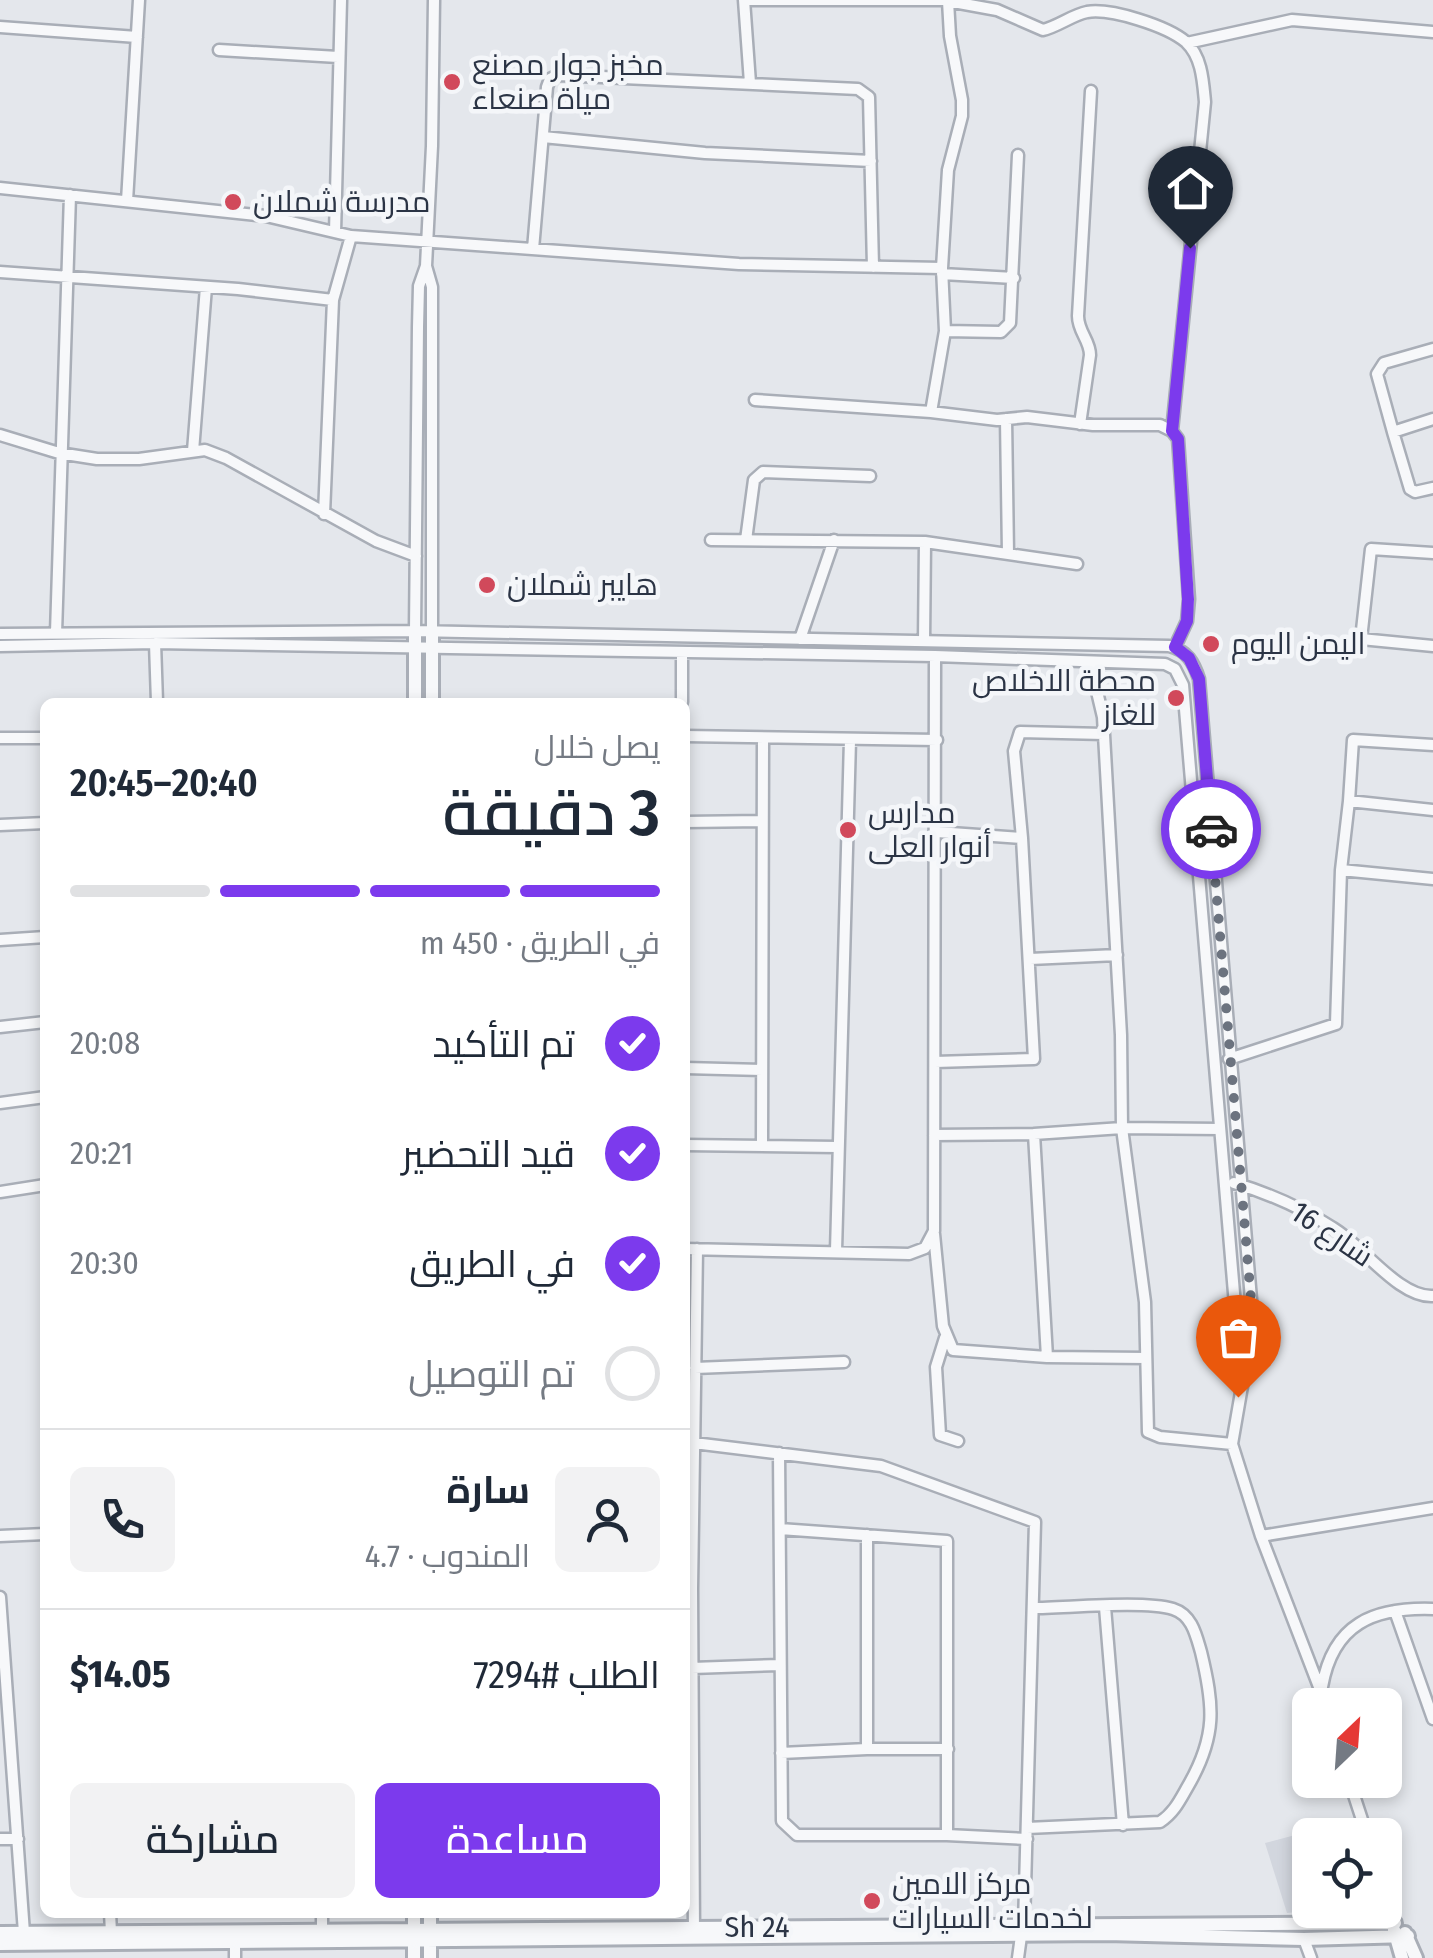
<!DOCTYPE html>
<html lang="ar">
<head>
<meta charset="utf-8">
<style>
  :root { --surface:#fff; --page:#f2f2f3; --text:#1f2937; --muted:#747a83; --line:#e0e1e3; --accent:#7c3aed }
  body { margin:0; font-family:"Fira Sans Condensed",Cairo,sans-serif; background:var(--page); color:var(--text); direction:rtl; height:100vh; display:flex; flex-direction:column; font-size:38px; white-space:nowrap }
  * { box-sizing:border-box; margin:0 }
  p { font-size:32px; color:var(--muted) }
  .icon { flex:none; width:55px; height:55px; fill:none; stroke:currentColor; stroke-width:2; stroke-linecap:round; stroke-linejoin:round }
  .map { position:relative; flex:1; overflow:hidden; direction:ltr }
  .side { position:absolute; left:40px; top:698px; width:650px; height:1220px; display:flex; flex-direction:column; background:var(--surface); border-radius:15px; box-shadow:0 5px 15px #0003; direction:rtl }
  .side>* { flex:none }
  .needle { width:65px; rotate:25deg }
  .controls { position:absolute; left:1292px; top:1688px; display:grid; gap:20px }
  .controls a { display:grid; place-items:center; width:110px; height:110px; border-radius:15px; background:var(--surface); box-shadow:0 5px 15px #0003; font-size:50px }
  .pin { position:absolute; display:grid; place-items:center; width:85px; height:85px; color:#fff; margin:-102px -42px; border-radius:50% 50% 50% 0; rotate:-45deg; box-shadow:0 0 10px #0007 }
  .pin .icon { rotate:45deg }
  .courier { position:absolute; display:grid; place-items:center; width:100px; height:100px; margin:-50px; border:8px solid #7c3aed; border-radius:50%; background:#fff; color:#222; box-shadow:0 2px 12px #0007 }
  .head em { font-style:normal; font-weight:600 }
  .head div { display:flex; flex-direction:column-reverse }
  .head { display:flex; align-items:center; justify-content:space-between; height:170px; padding:0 30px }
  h1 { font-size:65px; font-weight:600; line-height:75px }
  .bar { display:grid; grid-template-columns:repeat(4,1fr); gap:15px 10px; align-content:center; height:120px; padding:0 30px }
  .bar i { height:12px; border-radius:8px; background:var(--line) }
  .bar .on { background:var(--accent) }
  .bar p { grid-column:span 4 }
  .line { display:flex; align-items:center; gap:25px; padding:0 30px; border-top:2px solid var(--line) }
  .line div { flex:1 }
  .round { display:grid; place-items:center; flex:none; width:105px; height:105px; border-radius:15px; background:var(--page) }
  ol { padding:0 30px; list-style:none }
  li { display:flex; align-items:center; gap:30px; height:110px }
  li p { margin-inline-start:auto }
  li .icon { padding:10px; border-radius:50%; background:var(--accent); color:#fff; stroke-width:4 }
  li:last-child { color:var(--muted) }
  li i { width:55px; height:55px; border:5px solid var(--line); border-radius:50% }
  .cta { display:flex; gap:20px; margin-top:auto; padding:20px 30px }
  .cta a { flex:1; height:115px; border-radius:15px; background:var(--accent); color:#fff; font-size:40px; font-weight:600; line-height:115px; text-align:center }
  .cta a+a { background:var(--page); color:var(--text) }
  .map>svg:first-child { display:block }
  .built { fill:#d2d6de }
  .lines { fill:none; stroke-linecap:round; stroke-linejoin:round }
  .minor-casing { stroke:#a9aeb7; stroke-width:15 }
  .tertiary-casing { stroke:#a9aeb7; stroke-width:18 }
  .minor { stroke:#f7f8fa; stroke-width:10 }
  .tertiary { stroke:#f7f8fa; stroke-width:12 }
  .done { stroke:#6c737f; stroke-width:10; stroke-dasharray:0 18 }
  .route { stroke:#7c3aed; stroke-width:12 }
  .poi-dot { fill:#d1495b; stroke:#f4f6f9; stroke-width:4 }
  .labels { text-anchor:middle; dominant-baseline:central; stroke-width:9; stroke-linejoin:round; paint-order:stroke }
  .poi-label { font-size:30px; fill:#2b3445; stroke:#f4f6f9; text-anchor:start }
  .street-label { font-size:30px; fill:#2b3445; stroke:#f4f6f9 }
</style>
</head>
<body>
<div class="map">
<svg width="1433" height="1958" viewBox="0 0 1433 1958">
  <rect width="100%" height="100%" fill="#e4e7ec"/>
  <path class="built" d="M1344,1822L1348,1835H1310V1910H1317L1287,1913L1265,1843Z"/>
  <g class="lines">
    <g class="minor-casing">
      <path id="minor" d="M744,0L750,83
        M749,0H948
        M0,27L137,37
        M1187,43L1292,20L1433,32
        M219,50L338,57
        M543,137L705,153L871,161
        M0,188L266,216L351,236L739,264L942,268
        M127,201L139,0
        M335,232L341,0
        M533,249L547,87L550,79L558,75L858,89L869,97L873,267
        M426,266L432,287V632
        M0,272L238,289L333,300
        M942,274L1014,278
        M945,331L1001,332L1010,323L1018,155
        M755,400L931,412L997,420L1027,417L1093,425H1160L1172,431L1178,439L1189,599L1187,621L1175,647
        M931,412L945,331L942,268L948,170L962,116V100L950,36L948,1L997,10L1043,30C1059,26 1072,15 1087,12C1111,8 1167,26 1186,42C1202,57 1203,81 1205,102L1172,431
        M1006,419L1008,553
        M1433,419L1393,432L1410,489L1415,492L1433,488
        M1080,424L1090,355C1090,340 1078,332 1078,316L1091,91
        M1393,432L1377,374L1384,363L1433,349
        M0,435L59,453L97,459H139L205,450L226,458L376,541L416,556
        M193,451L206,287
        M324,514L333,300L351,236
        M711,540L925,542L1077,564
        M746,540L754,480L763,472L870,476
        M1433,553L1371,549L1361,639L1433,646
        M415,631L418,327L419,286L426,266L432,146L434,0
        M56,633L70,195
        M0,634L415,631L1169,646C1187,650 1194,663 1199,679L1253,1323L1232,1444L1261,1536L1326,1705
        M800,639L834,540
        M924,641L925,542
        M155,643L157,702
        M0,646L155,643L935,656L1165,664L1175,669L1183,685L1237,1329L1247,1342
        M682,652V702
        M1090,662L1103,717L1121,1035L1122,1128L1034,1134L1047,1357L1146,1358
        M685,736L937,740
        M0,738H45
        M1349,801L1353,740L1433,745
        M685,822L762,821
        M0,825L45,823
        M937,832L1022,838
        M1341,870L1349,801L1433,810
        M0,940L45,937
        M1030,959L1117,955
        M0,1027L45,1022
        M1229,1059L1336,1024L1341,870L1433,879
        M935,1062L1034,1059L1022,838L1014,751L1020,732L1104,734
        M685,1068L762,1070
        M0,1103L45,1097
        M1220,1129L1122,1128L1145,1302L1148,1432L1160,1437L1232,1444
        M934,1135L1034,1134
        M685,1145L837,1147
        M762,1146L763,740
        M1234,1183C1268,1193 1302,1208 1333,1228C1363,1246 1399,1298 1433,1296
        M0,1192L45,1185
        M934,1234L943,1326L953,1350L1047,1357
        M685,1249L909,1254L925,1248L934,1231L935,656
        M836,1251L850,740
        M945,1338L936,1367L940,1435L958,1441
        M695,1368L844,1362
        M694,1443L881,1466L1035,1522L1024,1925
        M779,1453L782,1821L797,1835H947L1027,1839
        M780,1529L947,1541V1835
        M867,1535V1749H948
        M0,1536L45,1534
        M1261,1536L1433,1508
        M0,1597L24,1933
        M1105,1607L1123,1825
        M1395,1611L1433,1719
        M692,1668L780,1665
        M1322,1687C1333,1624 1373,1607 1433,1609
        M781,1753L867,1749
        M1349,1780L1367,1835
        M1027,1828L1160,1822C1174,1813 1180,1800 1188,1786C1217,1736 1214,1706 1201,1652C1196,1635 1192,1615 1173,1609C1144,1600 1066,1608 1033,1608
        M0,1839H18
        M1385,1893L1395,1923
        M110,1912L111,1933
        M322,1931V1912
        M694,1933L692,1589L697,1249
        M1304,1939L1311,1958
        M235,1941V1958
        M1018,1958L1021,1936"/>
    </g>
    <g class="tertiary-casing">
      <path id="tertiary" d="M415,631V702
        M432,702V632
        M414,1912V1958
        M1394,1930L1402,1958
        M0,1933L1395,1923
        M1405,1933L1416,1958
        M0,1944L1107,1934L1304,1939L1408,1936
        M430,1958V1912"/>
    </g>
    <use href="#minor" class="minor"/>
    <use href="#tertiary" class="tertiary"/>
  </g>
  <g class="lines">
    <path class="done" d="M1211,829L1253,1323L1238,1397"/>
    <path class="route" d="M1190,248L1172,431L1178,439L1188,599L1187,621L1175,647L1189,658L1199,679L1211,829"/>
  </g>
  <g class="poi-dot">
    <circle cx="452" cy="82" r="10"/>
    <circle cx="233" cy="202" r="10"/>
    <circle cx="487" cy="585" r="10"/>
    <circle cx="1211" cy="644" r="10"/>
    <circle cx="1176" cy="698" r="10"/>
    <circle cx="848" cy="830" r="10"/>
    <circle cx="872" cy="1901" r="10"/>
  </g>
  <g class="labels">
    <g class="poi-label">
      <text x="472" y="65">مخبز جوار مصنع<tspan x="472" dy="34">مياة صنعاء</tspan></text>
      <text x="253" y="202">مدرسة شملان</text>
      <text x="507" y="585">هايبر شملان</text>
      <text x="1231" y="644">اليمن اليوم</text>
      <text x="1156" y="681" text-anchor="end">محطة الاخلاص<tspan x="1156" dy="34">للغاز</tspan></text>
      <text x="868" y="813">مدارس<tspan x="868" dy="34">أنوار العلى</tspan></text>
      <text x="892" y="1884">مركز الامين<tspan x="892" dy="34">لخدمات السيارات</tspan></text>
    </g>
    <g class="street-label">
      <text transform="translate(1332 1234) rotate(34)">شارع 16</text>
      <text x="757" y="1927">Sh 24</text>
    </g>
  </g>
</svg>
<div class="controls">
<a><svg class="needle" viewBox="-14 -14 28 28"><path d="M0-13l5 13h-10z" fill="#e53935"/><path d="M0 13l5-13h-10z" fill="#747a83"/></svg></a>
<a><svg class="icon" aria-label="locate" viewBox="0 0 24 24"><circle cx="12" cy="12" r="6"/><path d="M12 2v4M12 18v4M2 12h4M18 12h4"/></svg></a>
</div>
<div class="pin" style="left:1238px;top:1397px;background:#ea580c"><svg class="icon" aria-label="bag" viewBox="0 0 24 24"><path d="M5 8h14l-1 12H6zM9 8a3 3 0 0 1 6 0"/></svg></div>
<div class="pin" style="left:1190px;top:248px;background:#1f2937"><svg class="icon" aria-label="home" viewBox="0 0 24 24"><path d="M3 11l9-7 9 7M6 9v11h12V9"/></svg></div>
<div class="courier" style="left:1211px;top:829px"><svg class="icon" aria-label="car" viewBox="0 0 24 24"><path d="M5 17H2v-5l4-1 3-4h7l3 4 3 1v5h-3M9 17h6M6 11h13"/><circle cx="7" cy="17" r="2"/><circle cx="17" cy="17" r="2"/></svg></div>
<section class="side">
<div class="head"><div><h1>3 دقيقة</h1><p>يصل خلال</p></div><em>20:40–20:45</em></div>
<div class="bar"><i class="on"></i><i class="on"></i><i class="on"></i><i></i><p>في الطريق · 450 m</p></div>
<ol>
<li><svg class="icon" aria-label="check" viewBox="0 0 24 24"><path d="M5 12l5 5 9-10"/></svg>تم التأكيد<p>20:08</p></li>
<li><svg class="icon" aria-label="check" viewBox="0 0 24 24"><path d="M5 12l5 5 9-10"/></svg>قيد التحضير<p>20:21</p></li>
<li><svg class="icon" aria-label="check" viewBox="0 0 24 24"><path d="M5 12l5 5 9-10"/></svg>في الطريق<p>20:30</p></li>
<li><i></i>تم التوصيل</li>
</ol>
<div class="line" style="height:180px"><a class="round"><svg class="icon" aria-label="person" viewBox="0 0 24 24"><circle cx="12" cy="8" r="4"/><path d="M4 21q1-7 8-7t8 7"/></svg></a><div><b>سارة</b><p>المندوب · 4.7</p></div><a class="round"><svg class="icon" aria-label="phone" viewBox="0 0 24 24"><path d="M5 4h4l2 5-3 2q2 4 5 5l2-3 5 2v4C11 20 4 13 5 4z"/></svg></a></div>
<div class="line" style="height:130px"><div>الطلب #7294</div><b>$14.05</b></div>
<div class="cta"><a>مساعدة</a><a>مشاركة</a></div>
</section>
</div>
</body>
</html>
